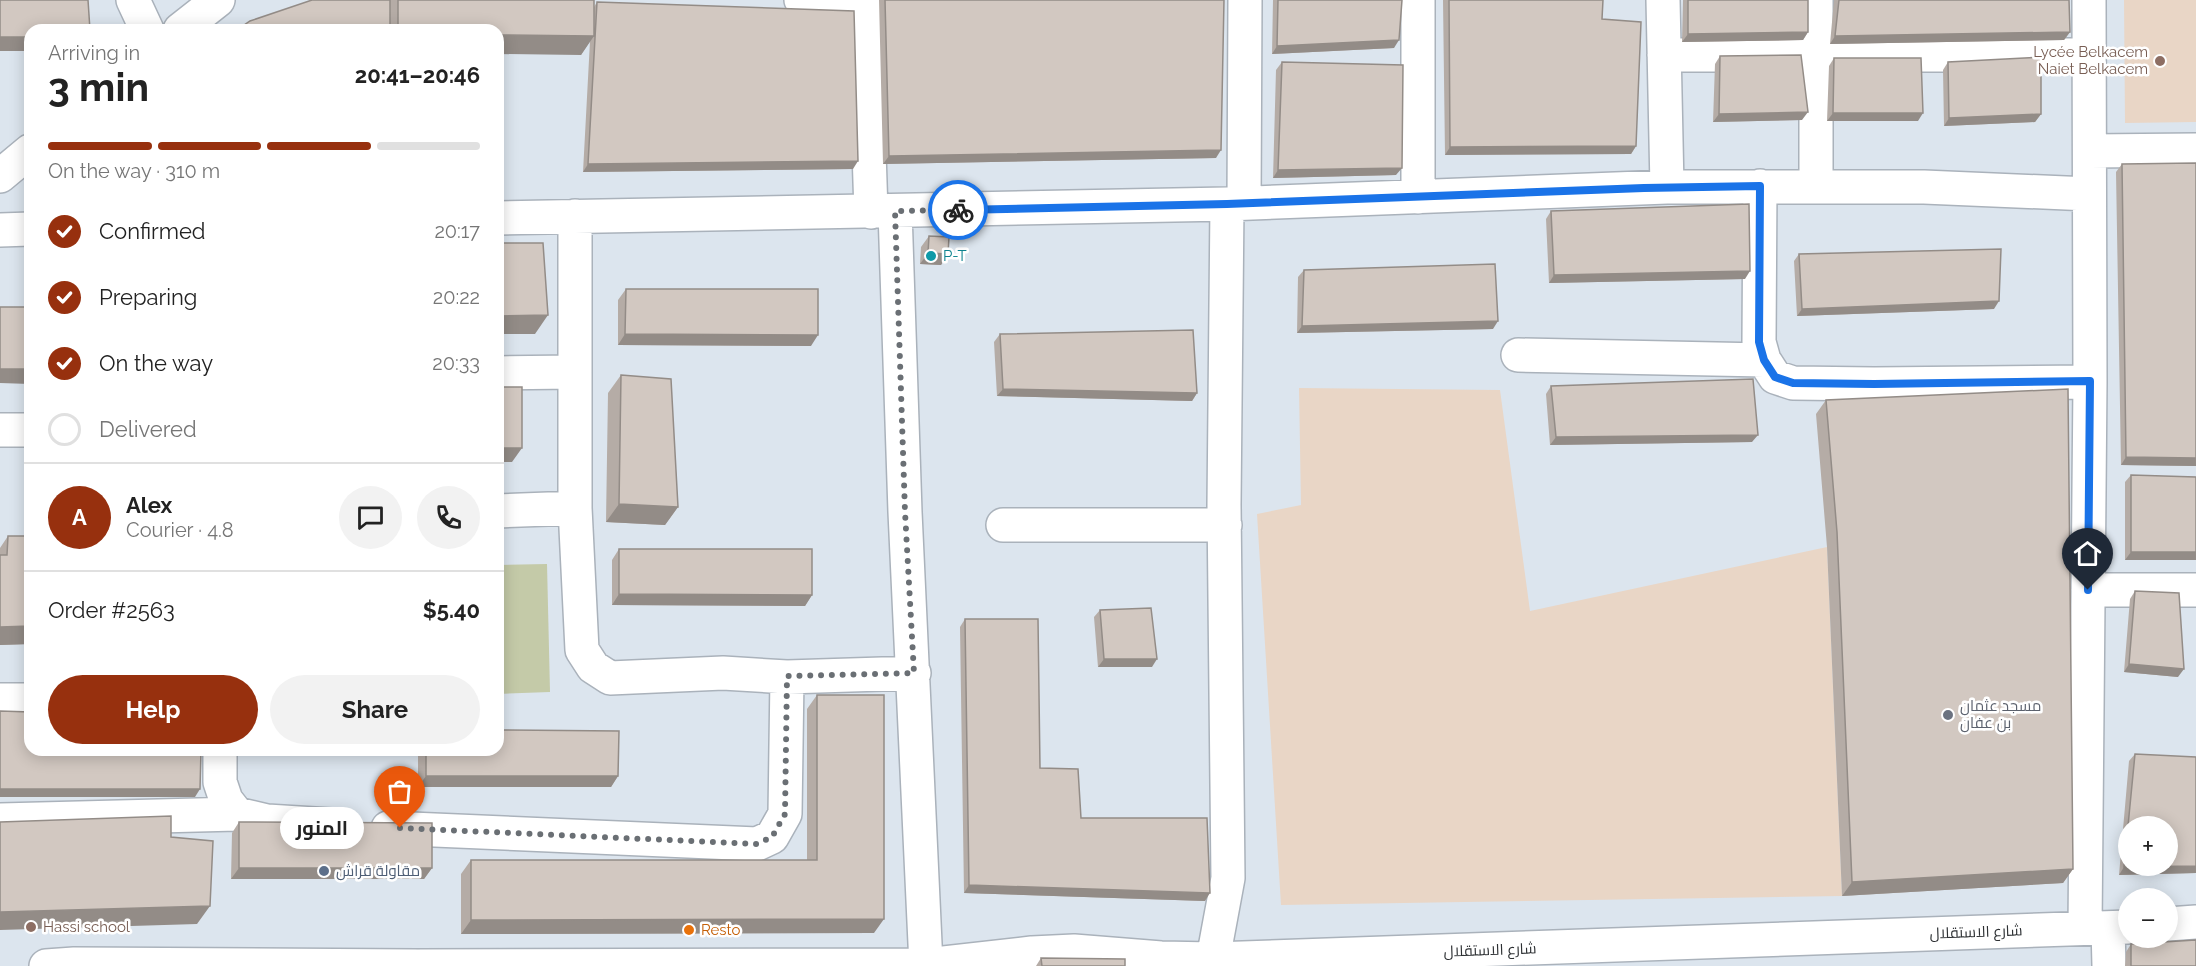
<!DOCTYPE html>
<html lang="en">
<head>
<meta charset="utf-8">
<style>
  :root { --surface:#fff; --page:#f2f2f2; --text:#222; --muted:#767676; --line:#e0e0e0; --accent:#97300e }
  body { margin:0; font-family:Raleway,Cairo,sans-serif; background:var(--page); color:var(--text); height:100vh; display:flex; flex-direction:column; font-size:22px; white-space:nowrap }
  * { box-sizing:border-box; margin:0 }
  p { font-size:20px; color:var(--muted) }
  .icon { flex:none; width:33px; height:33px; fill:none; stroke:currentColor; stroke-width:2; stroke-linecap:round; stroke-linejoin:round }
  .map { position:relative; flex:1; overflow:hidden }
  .drawer { position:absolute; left:24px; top:24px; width:480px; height:732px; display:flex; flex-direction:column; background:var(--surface); border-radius:18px; box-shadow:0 3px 15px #0003 }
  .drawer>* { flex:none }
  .buttons { position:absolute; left:2118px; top:816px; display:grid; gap:12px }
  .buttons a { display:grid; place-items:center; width:60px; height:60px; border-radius:50%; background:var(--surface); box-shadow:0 3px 15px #0003; font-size:30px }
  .pin { position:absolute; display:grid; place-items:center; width:51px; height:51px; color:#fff; margin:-62px -26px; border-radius:50% 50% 50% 0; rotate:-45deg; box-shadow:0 0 6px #0007 }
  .pin .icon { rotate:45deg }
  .courier { position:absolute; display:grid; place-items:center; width:60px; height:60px; margin:-30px; border:4px solid #1a73e8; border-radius:50%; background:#fff; color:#222; box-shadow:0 2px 8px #0007 }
  .bubble { position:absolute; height:42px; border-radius:21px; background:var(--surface); box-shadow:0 3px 15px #0003; font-size:20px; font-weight:700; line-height:42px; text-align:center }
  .head em { font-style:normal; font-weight:700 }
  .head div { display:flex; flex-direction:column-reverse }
  .head { display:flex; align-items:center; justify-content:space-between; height:102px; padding:0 24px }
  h1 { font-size:39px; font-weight:700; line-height:45px }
  .bar { display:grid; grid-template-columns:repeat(4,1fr); gap:9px 6px; align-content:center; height:72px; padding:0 24px }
  .bar i { height:8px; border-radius:4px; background:var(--line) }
  .bar .selected { background:var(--accent) }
  .bar p { grid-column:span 4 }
  .line { display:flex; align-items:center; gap:15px; padding:0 24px; border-top:2px solid var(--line) }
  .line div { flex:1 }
  .round { display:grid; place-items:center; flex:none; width:63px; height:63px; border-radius:32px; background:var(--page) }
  ol { padding:0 24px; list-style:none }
  li { display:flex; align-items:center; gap:18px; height:66px }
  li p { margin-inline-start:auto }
  li .icon { padding:6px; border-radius:50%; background:var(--accent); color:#fff; stroke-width:4 }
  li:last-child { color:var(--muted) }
  li i { width:33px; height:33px; border:3px solid var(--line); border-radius:50% }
  .cta { display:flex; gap:12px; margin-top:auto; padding:12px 24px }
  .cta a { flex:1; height:69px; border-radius:36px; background:var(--accent); color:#fff; font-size:24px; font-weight:700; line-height:69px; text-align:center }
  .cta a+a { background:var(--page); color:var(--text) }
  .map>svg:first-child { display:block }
  .education { fill:#e9d6c6 }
  .green { fill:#c4caa8 }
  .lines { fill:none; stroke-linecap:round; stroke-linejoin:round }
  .minor-casing { stroke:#aab2bb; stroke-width:36 }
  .minor { stroke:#fff; stroke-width:33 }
  .wall { fill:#b5aca6 }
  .shaded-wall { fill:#938c87 }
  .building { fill:#d2c8c1; stroke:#938c87; stroke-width:1.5; fill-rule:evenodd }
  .done { stroke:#6a6f74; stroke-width:6; stroke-dasharray:0 10.8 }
  .route { stroke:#1a73e8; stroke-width:8 }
  .education-dot { fill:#8d6e63; stroke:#fff; stroke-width:2 }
  .culture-dot { fill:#0f9aa8; stroke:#fff; stroke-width:2 }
  .worship-dot { fill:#6b7280; stroke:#fff; stroke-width:2 }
  .service-dot { fill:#5c6f8a; stroke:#fff; stroke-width:2 }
  .food-dot { fill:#e8710a; stroke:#fff; stroke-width:2 }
  .labels { text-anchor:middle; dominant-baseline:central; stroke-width:5; stroke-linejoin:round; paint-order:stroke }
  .education-label { font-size:15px; fill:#785e54; stroke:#fff; text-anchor:end }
  .culture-label { font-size:15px; fill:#0d838f; stroke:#fff; text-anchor:start }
  .worship-label { font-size:15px; fill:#5b616d; stroke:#fff; text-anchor:start }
  .service-label { font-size:15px; fill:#4e5e75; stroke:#fff; text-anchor:start }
  .food-label { font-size:15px; fill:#c56008; stroke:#fff; text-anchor:start }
  .street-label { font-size:15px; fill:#2d3033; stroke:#fff }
</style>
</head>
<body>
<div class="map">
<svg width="2196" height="966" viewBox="0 0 2196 966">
  <rect width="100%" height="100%" fill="#dce5ee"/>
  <path class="education" d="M2124,0H2196V122L2125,123Z
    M1299,388L1500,390L1530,611L1827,547L1842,896L1281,905L1257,514L1301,505Z"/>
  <path class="green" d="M547,564L550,692L498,694V565Z"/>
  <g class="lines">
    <g class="minor-casing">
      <path id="minor" d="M133,0L147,30
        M801,0L864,3
        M864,0L871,212
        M1418,0V197
        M1663,0L1667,187
        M1816,0V186
        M180,30L218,0
        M1664,55H2089
        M2090,151L2196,150
        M0,176L30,151
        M1760,186L1759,342L1764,360L1775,377L1793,383L1874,384L2090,382
        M1244,203L1245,0
        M895,211L905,512L926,965
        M575,216V508L582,650L593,667L610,678L723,673L787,677L914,673
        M498,218L1227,204L1667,187H1924L2089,194
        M0,230L30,229
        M1518,355L1764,360
        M498,373L575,372
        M0,430H30
        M498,511L575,508
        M1003,525H1225
        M2088,590H2196
        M0,700H30
        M220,750V782L226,800L237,814L267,821L331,825
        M0,820L237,814
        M388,828L757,844L772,837L785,814L787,677
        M2168,924L2196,922
        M2085,928L2090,382L2089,0
        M2108,928L2109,966
        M1213,959L1228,878L1224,505L1227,204
        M46,966L74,964L416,966
        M420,966L926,965L1032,953L1074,951L1161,958L1213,959L2128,927"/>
    </g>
    <use href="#minor" class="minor"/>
  </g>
  <path class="wall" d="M312,0H594V7L597,2L853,169L583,172L590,41L581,55L498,30H237Z
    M879,0H1224L1216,158L883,164Z
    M1273,0H1402L1394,48L1272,54Z
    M1443,0H1603L1602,19L1636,146L1631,154L1445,155Z
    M1683,0H1808V32L1803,40L1682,42Z
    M1834,0H2069L2070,32L2064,40L1830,44Z
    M1720,56L1802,120L1713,122L1715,64Z
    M1834,58L1918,121H1827L1829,66Z
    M1282,62L1396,175L1273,178L1276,70Z
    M1948,62L2041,114L2035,122L1944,126L1943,70Z
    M2122,164L2196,466L2121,465L2116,172Z
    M1551,211L1745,279L1549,283L1546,219Z
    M929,236L948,254L941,265L920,264L921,247Z
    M1799,254L1994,309L1797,316L1794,261Z
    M1304,270L1493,329L1297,333L1298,277Z
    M626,289L811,346L618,345V300Z
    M1000,334L1197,393L1192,401L997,396L994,342Z
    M621,375L678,507L665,525L606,522L608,393Z
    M1551,386L1752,442L1550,445L1546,394Z
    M1826,400L2073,869L2063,883L1842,896L1827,547L1816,414Z
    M2131,475L2196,477V560H2125V482Z
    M8,536L30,644L0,645V548Z
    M619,549L812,595L805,606L612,605V560Z
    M2135,591L2178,677L2124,672L2130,599Z
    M1100,610L1152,667H1098L1094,617Z
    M965,619L1040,768L1081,818L1205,901L964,893L960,627Z
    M817,695L874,933L461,934V874L471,860H807V709Z
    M418,750H498L618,776L611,787H418Z
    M2135,754L2196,873L2119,875L2129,761Z
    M239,822L432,868L424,879H231L232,833Z
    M2131,944L2196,966H2125L2126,952Z
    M1041,958L1125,966H1036Z"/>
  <path class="shaded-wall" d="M1808,32L1803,40L1682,42L1688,34Z
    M2070,32L2064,40L1830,44L1835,36Z
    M498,35L594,36L581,55L498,54Z
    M0,37H30V51H0Z
    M1399,40L1394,48L1272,54L1277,46Z
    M1808,112L1802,120L1713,122L1719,114Z
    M1833,113H1923L1918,121H1827Z
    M2041,114L2035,122L1944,126L1949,118Z
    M1636,146L1631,154L1445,155L1450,147Z
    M1221,150L1216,158L883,164L889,156Z
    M858,161L853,169L583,172L588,164Z
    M1402,168L1396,175L1273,178L1278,170Z
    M928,253L948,254L941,265L920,264Z
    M1750,271L1745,279L1549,283L1554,275Z
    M1999,301L1994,309L1797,316L1802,309Z
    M548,315L535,334H498V316Z
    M1498,321L1493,329L1297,333L1302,326Z
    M625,334L818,335L811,346L618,345Z
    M0,369H30V384L0,383Z
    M1003,389L1197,393L1192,401L997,396Z
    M1758,435L1752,442L1550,445L1556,437Z
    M498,448H522L512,462H498Z
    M2126,457L2196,458V466L2121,465Z
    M619,504L678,507L665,525L606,522Z
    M2131,552H2196V560H2125Z
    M619,594L812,595L805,606L612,605Z
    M30,626V644L0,645V627Z
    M1104,659H1157L1152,667H1098Z
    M2129,664L2184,669L2178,677L2124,672Z
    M426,776H618L611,787H418Z
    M0,789H200L195,797H0Z
    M2196,866V873L2119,875L2124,867Z
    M239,868H432L424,879H231Z
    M2073,869L2063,883L1842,896L1852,882Z
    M969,885L1210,893L1205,901L964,893Z
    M210,906L197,924L0,930V912Z
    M884,919L874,933L461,934L471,920Z"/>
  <path class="building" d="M0,0H88L90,30H30V37H0Z
    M312,0H390V30H237L250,21Z
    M398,0H594V36L498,35V30H398Z
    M885,0H1224L1221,150L889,156Z
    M1278,0H1402L1399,40L1277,46Z
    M1449,0H1603L1602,19L1641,22L1636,146L1450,147Z
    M1688,0H1808V32L1688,34Z
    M1839,0H2069L2070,32L1835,36Z
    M597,2L854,11L858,161L588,164Z
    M1801,55L1808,112L1719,114L1720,56Z
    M2041,57V114L1949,118L1948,62Z
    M1834,58H1921L1923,113H1833Z
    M1282,62L1403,65L1402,168L1278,170Z
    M2196,163V458L2126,457L2122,164Z
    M1749,204L1750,271L1554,275L1551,211Z
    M929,236L949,237L948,254L928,253Z
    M498,243H543L548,315L498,316Z
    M2001,249L1999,301L1802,309L1799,254Z
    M1495,264L1498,321L1302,326L1304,270Z
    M626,289H818V335L625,334Z
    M0,307H30V369H0Z
    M1193,330L1197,393L1003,389L1000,334Z
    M621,375L671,379L678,507L619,504Z
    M1753,379L1758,435L1556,437L1551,386Z
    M498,387H522V448H498Z
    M2068,389L2073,869L1852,882L1837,532L1826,400Z
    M2131,475L2196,477V552H2131Z
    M8,536H30V626L0,627V555H7Z
    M619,549H812V595L619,594Z
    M2135,591L2179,593L2184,669L2129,664Z
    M1151,608L1157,659H1104L1100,610Z
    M965,619H1038L1040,768L1078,769L1081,818H1207L1210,893L969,885Z
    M817,695H884V919L471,920V860H817Z
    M0,711L30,712V750H201L200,789H0Z
    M498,730L619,731L618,776H426V750H498Z
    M2135,754L2196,757V866L2124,867ZM2128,826H2168V866H2128Z
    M171,816V837L213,841L210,906L0,912V822Z
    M239,822L432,823V868H239Z
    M2196,940V966H2131V944Z
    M1041,958L1125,959V966H1042Z"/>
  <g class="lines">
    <path class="done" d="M400,828L757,844L772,837L785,814L787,676L914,673L905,512L895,211L958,210"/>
    <path class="route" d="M958,210L1227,204L1644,188L1760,186L1759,342L1764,360L1775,377L1793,383L1874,384L2090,381L2088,590"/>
  </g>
  <g class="education-dot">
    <circle cx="2160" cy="61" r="6"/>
    <circle cx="31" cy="927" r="6"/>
  </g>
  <circle class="culture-dot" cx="931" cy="256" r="6"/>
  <circle class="worship-dot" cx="1948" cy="715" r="6"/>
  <circle class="service-dot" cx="324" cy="871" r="6"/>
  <circle class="food-dot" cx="689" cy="930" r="6"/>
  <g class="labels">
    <g class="education-label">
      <text x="2148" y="52">Lycée Belkacem<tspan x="2148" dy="17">Naiet Belkacem</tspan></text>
      <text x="43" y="927" text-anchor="start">Hassi school</text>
    </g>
    <g class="culture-label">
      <text x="943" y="256">P-T</text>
    </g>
    <g class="worship-label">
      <text x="1960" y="706">مسجد عثمان<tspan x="1960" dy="17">بن عفان</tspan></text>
    </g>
    <g class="service-label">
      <text x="336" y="871">مقاولة قراش</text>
    </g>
    <g class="food-label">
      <text x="701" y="930">Resto</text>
    </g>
    <g class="street-label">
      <text transform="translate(1976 932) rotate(-2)">شارع الاستقلال</text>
      <text transform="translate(1490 950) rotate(-2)">شارع الاستقلال</text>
    </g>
  </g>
</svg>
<div class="buttons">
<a>+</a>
<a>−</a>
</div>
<div class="pin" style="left:400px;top:828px;background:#ea580c"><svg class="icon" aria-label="bag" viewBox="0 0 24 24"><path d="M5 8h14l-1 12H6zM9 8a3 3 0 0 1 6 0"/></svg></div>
<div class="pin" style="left:2088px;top:590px;background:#1f2937"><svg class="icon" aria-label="home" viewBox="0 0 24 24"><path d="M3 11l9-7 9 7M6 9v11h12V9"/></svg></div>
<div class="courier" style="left:958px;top:210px"><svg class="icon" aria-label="bike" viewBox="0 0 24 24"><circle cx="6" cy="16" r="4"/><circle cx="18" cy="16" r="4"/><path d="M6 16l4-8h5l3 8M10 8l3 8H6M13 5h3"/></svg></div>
<div class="bubble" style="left:280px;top:807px;width:84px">المنور</div>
<section class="drawer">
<div class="head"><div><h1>3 min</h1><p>Arriving in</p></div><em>20:41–20:46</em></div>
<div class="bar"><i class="selected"></i><i class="selected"></i><i class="selected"></i><i></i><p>On the way · 310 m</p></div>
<ol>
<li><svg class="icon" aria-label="check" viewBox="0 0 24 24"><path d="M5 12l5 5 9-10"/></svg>Confirmed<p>20:17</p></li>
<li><svg class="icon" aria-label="check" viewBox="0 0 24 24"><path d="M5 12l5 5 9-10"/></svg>Preparing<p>20:22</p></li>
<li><svg class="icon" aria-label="check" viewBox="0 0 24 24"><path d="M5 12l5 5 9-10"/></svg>On the way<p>20:33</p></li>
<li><i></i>Delivered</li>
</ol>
<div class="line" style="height:108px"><b class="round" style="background:var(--accent);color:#fff">A</b><div><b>Alex</b><p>Courier · 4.8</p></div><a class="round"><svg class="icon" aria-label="chat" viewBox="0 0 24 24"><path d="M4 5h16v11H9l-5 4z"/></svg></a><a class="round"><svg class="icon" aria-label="phone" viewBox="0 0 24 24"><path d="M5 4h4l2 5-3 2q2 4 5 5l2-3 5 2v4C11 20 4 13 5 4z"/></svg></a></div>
<div class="line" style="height:78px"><div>Order #2563</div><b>$5.40</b></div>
<div class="cta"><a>Help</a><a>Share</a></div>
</section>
</div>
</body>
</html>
